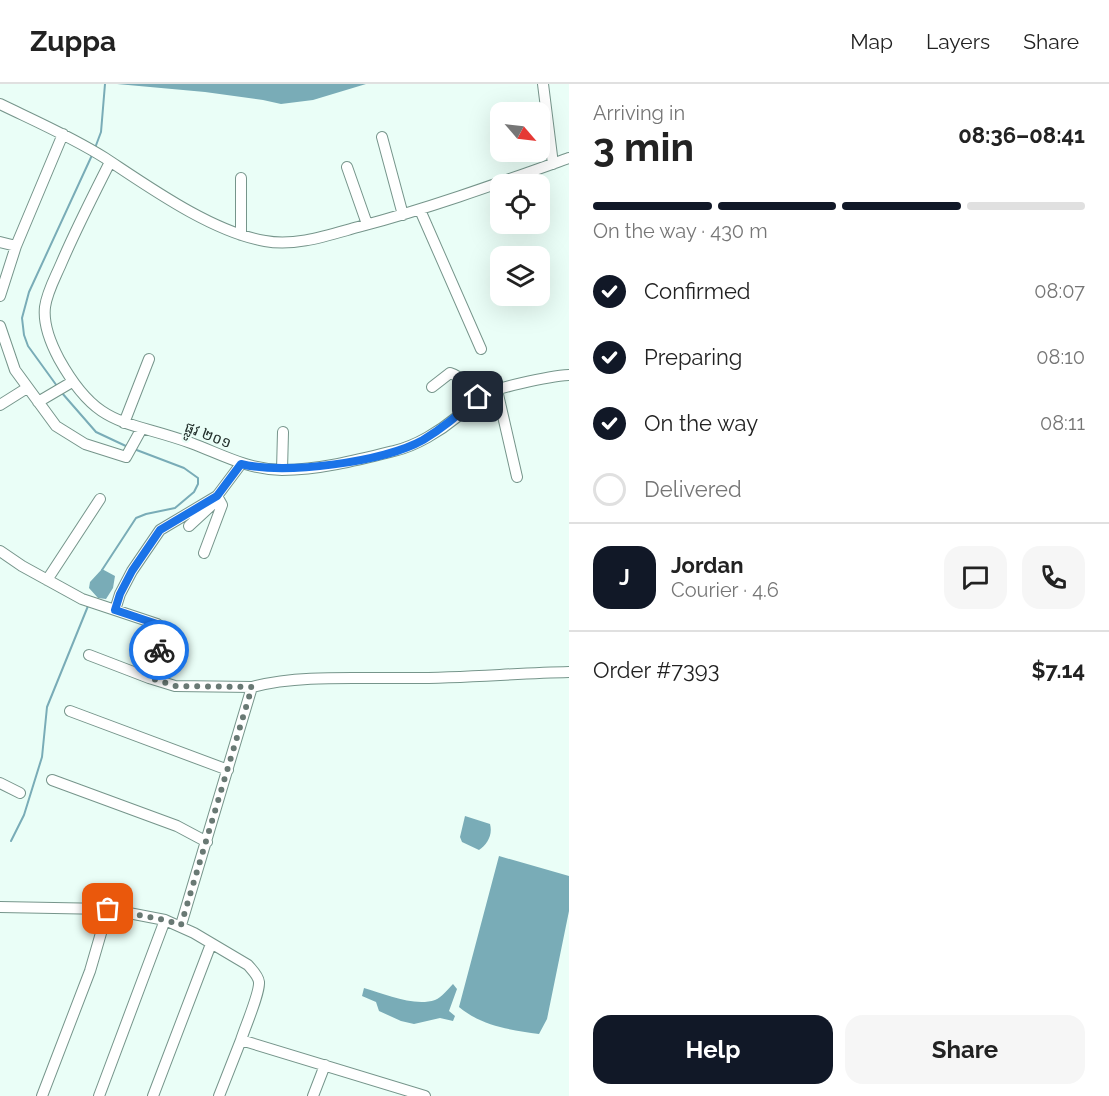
<!DOCTYPE html>
<html lang="en">
<head>
<meta charset="utf-8">
<style>
  :root { --surface:#fff; --page:#f6f6f6; --text:#222; --muted:#767676; --line:#e0e0e0; --accent:#111827 }
  body { margin:0; font-family:Raleway,"Noto Sans Khmer",sans-serif; background:var(--page); color:var(--text); height:100vh; display:flex; flex-direction:column; font-size:22px; white-space:nowrap }
  * { box-sizing:border-box; margin:0 }
  p { font-size:20px; color:var(--muted) }
  .icon { flex:none; width:33px; height:33px; fill:none; stroke:currentColor; stroke-width:2; stroke-linecap:round; stroke-linejoin:round }
  .map { position:relative; flex:1; overflow:hidden }
  .sheet { display:flex; flex-direction:column; background:var(--surface); width:540px }
  .sheet>* { flex:none }
  .needle { width:39px; rotate:118deg }
  .buttons { position:absolute; left:490px; top:18px; display:grid; gap:12px }
  .buttons a { display:grid; place-items:center; width:60px; height:60px; border-radius:12px; background:var(--surface); box-shadow:0 6px 24px #0002; font-size:30px }
  .pin { position:absolute; display:grid; place-items:center; width:51px; height:51px; color:#fff; margin:-26px; border-radius:12px; box-shadow:0 3px 9px #0006 }
  .courier { position:absolute; display:grid; place-items:center; width:60px; height:60px; margin:-30px; border:4px solid #1a73e8; border-radius:50%; background:#fff; color:#222; box-shadow:0 2px 8px #0007 }
  .overview em { font-style:normal; font-weight:700 }
  .overview div { display:flex; flex-direction:column-reverse }
  .overview { display:flex; align-items:center; justify-content:space-between; height:102px; padding:0 24px }
  h1 { font-size:39px; font-weight:700; line-height:45px }
  .bar { display:grid; grid-template-columns:repeat(4,1fr); gap:9px 6px; align-content:center; height:72px; padding:0 24px }
  .bar i { height:8px; border-radius:4px; background:var(--line) }
  .bar .on { background:var(--accent) }
  .bar p { grid-column:span 4 }
  .line { display:flex; align-items:center; gap:15px; padding:0 24px; border-top:2px solid var(--line) }
  .line div { flex:1 }
  .round { display:grid; place-items:center; flex:none; width:63px; height:63px; border-radius:18px; background:var(--page) }
  ol { padding:0 24px; list-style:none }
  li { display:flex; align-items:center; gap:18px; height:66px }
  li p { margin-inline-start:auto }
  li .icon { padding:6px; border-radius:50%; background:var(--accent); color:#fff; stroke-width:4 }
  li:last-child { color:var(--muted) }
  li i { width:33px; height:33px; border:3px solid var(--line); border-radius:50% }
  .button { display:flex; gap:12px; margin-top:auto; padding:12px 24px }
  .button a { flex:1; height:69px; border-radius:18px; background:var(--accent); color:#fff; font-size:24px; font-weight:700; line-height:69px; text-align:center }
  .button a+a { background:var(--page); color:var(--text) }
  header { display:flex; align-items:center; gap:36px; box-sizing:border-box; height:84px; padding:0 30px; background:var(--surface); border-bottom:2px solid var(--line) }
  header strong { font-size:28px }
  nav { display:flex; gap:33px; margin-inline-start:auto; font-size:21px }
  main { display:flex; flex:1; min-height:0 }
  .map>svg:first-child { display:block }
  .water { fill:#79acb7 }
  .lines { fill:none; stroke-linecap:round; stroke-linejoin:round }
  .stream { stroke:#79acb7; stroke-width:2 }
  .minor-casing { stroke:#76958b; stroke-width:12 }
  .minor { stroke:#fff; stroke-width:10 }
  .done { stroke:#697974; stroke-width:6; stroke-dasharray:0 10.8 }
  .route { stroke:#1a73e8; stroke-width:8 }
  .labels { text-anchor:middle; dominant-baseline:central; stroke-width:4.5; stroke-linejoin:round; paint-order:stroke }
  .street-label { font-size:15px; fill:#24312d; stroke:#eafef7 }
</style>
</head>
<body>
<header>
<strong>Zuppa</strong>
<nav><a>Map</a><a>Layers</a><a>Share</a></nav>
</header>
<main>
<div class="map">
<svg width="569" height="1012" viewBox="0 0 569 1012">
  <rect width="100%" height="100%" fill="#eafef7"/>
  <path class="water" d="M117,0H366L313,16L281,20L263,16L205,8Z
    M102,485L115,492L113,504L106,515L98,514L89,504L90,498Z
    M465,732L490,740C493,751 487,761 479,766L462,758L460,753Z
    M499,772L569,792V827L547,935L539,950C510,946 482,942 459,923Z
    M453,900L457,905L449,927L455,932L453,937L440,934L414,940L401,937L379,927L376,918L362,912L364,904C385,910 414,923 435,916C442,913 448,905 453,900Z"/>
  <g class="lines">
    <path class="stream" d="M95,64L101,48L105,0
      M57,302L28,262L24,251L22,234L29,208L93,69
      M62,309L96,348L128,363
      M102,486L136,434L146,430L175,424L194,408L198,400V394L184,384L134,365
      M11,757L24,731L42,673L47,623L88,522"/>
    <g class="minor-casing">
      <path id="minor" d="M543,0L553,80
        M0,20C35,37 72,53 105,74C149,103 212,148 265,157C295,163 329,151 358,143C430,124 499,99 569,74
        M382,53L403,131
        M110,78C93,112 76,145 61,180C55,194 47,208 45,223C43,240 51,260 59,275C98,345 124,335 191,359C223,371 246,385 282,386C319,386 358,376 394,367C416,362 440,347 457,333C464,327 469,319 477,314C491,304 551,292 569,291
        M347,83L367,140
        M241,94V151
        M420,126L481,265
        M0,158L16,162
        M0,212L16,162L63,50
        M0,242L15,286L56,342L85,360L126,373L142,344
        M432,303L450,289C462,293 470,303 478,313
        M497,306L517,393
        M38,318L72,298
        M0,321L27,304
        M124,339L149,275
        M282,386L283,348
        M189,442L214,419
        M0,467L22,482L82,515L157,540L163,544L164,552L149,594L175,602L252,603
        M204,469L222,421L217,412
        M47,496L100,415
        M115,526L120,510L132,487L160,446L217,412L241,380
        M89,571L149,594
        M70,627L228,686
        M52,696L177,742L207,758
        M0,699L20,709
        M0,823L108,825L165,836L194,849L248,881C252,886 258,891 259,898C260,909 245,943 241,956L425,1012
        M181,841L252,603C300,590 361,595 412,594C465,594 517,589 569,588
        M42,1012L90,887L108,825
        M99,1012L165,836
        M153,1012L211,860
        M219,1012L241,956
        M313,1012L325,981"/>
    </g>
    <use href="#minor" class="minor"/>
  </g>
  <g class="lines">
    <path class="done" d="M108,825L165,836L181,841L252,603L176,602L150,594L159,566"/>
    <path class="route" d="M159,566L164,552L163,543L157,540L115,526L120,510L132,487L160,446L217,412L241,380C285,391 384,378 423,356C443,344 461,329 478,313"/>
  </g>
  <g class="labels">
    <g class="street-label">
      <text transform="translate(208 351) rotate(21)">ផ្លូវ ២០១</text>
    </g>
  </g>
</svg>
<div class="buttons">
<a><svg class="needle" viewBox="-14 -14 28 28"><path d="M0-13l5 13h-10z" fill="#e53935"/><path d="M0 13l5-13h-10z" fill="#767676"/></svg></a>
<a><svg class="icon" aria-label="locate" viewBox="0 0 24 24"><circle cx="12" cy="12" r="6"/><path d="M12 2v4M12 18v4M2 12h4M18 12h4"/></svg></a>
<a><svg class="icon" aria-label="layers" viewBox="0 0 24 24"><path d="M12 4l9 5-9 5-9-5zM3 14l9 5 9-5"/></svg></a>
</div>
<div class="pin" style="left:108px;top:825px;background:#ea580c"><svg class="icon" aria-label="bag" viewBox="0 0 24 24"><path d="M5 8h14l-1 12H6zM9 8a3 3 0 0 1 6 0"/></svg></div>
<div class="pin" style="left:478px;top:313px;background:#1f2937"><svg class="icon" aria-label="home" viewBox="0 0 24 24"><path d="M3 11l9-7 9 7M6 9v11h12V9"/></svg></div>
<div class="courier" style="left:159px;top:566px"><svg class="icon" aria-label="bike" viewBox="0 0 24 24"><circle cx="6" cy="16" r="4"/><circle cx="18" cy="16" r="4"/><path d="M6 16l4-8h5l3 8M10 8l3 8H6M13 5h3"/></svg></div>
</div>
<section class="sheet">
<div class="overview"><div><h1>3 min</h1><p>Arriving in</p></div><em>08:36–08:41</em></div>
<div class="bar"><i class="on"></i><i class="on"></i><i class="on"></i><i></i><p>On the way · 430 m</p></div>
<ol>
<li><svg class="icon" aria-label="check" viewBox="0 0 24 24"><path d="M5 12l5 5 9-10"/></svg>Confirmed<p>08:07</p></li>
<li><svg class="icon" aria-label="check" viewBox="0 0 24 24"><path d="M5 12l5 5 9-10"/></svg>Preparing<p>08:10</p></li>
<li><svg class="icon" aria-label="check" viewBox="0 0 24 24"><path d="M5 12l5 5 9-10"/></svg>On the way<p>08:11</p></li>
<li><i></i>Delivered</li>
</ol>
<div class="line" style="height:108px"><b class="round" style="background:var(--accent);color:#fff">J</b><div><b>Jordan</b><p>Courier · 4.6</p></div><a class="round"><svg class="icon" aria-label="chat" viewBox="0 0 24 24"><path d="M4 5h16v11H9l-5 4z"/></svg></a><a class="round"><svg class="icon" aria-label="phone" viewBox="0 0 24 24"><path d="M5 4h4l2 5-3 2q2 4 5 5l2-3 5 2v4C11 20 4 13 5 4z"/></svg></a></div>
<div class="line" style="height:78px"><div>Order #7393</div><b>$7.14</b></div>
<div class="button"><a>Help</a><a>Share</a></div>
</section>
</main>
</body>
</html>
